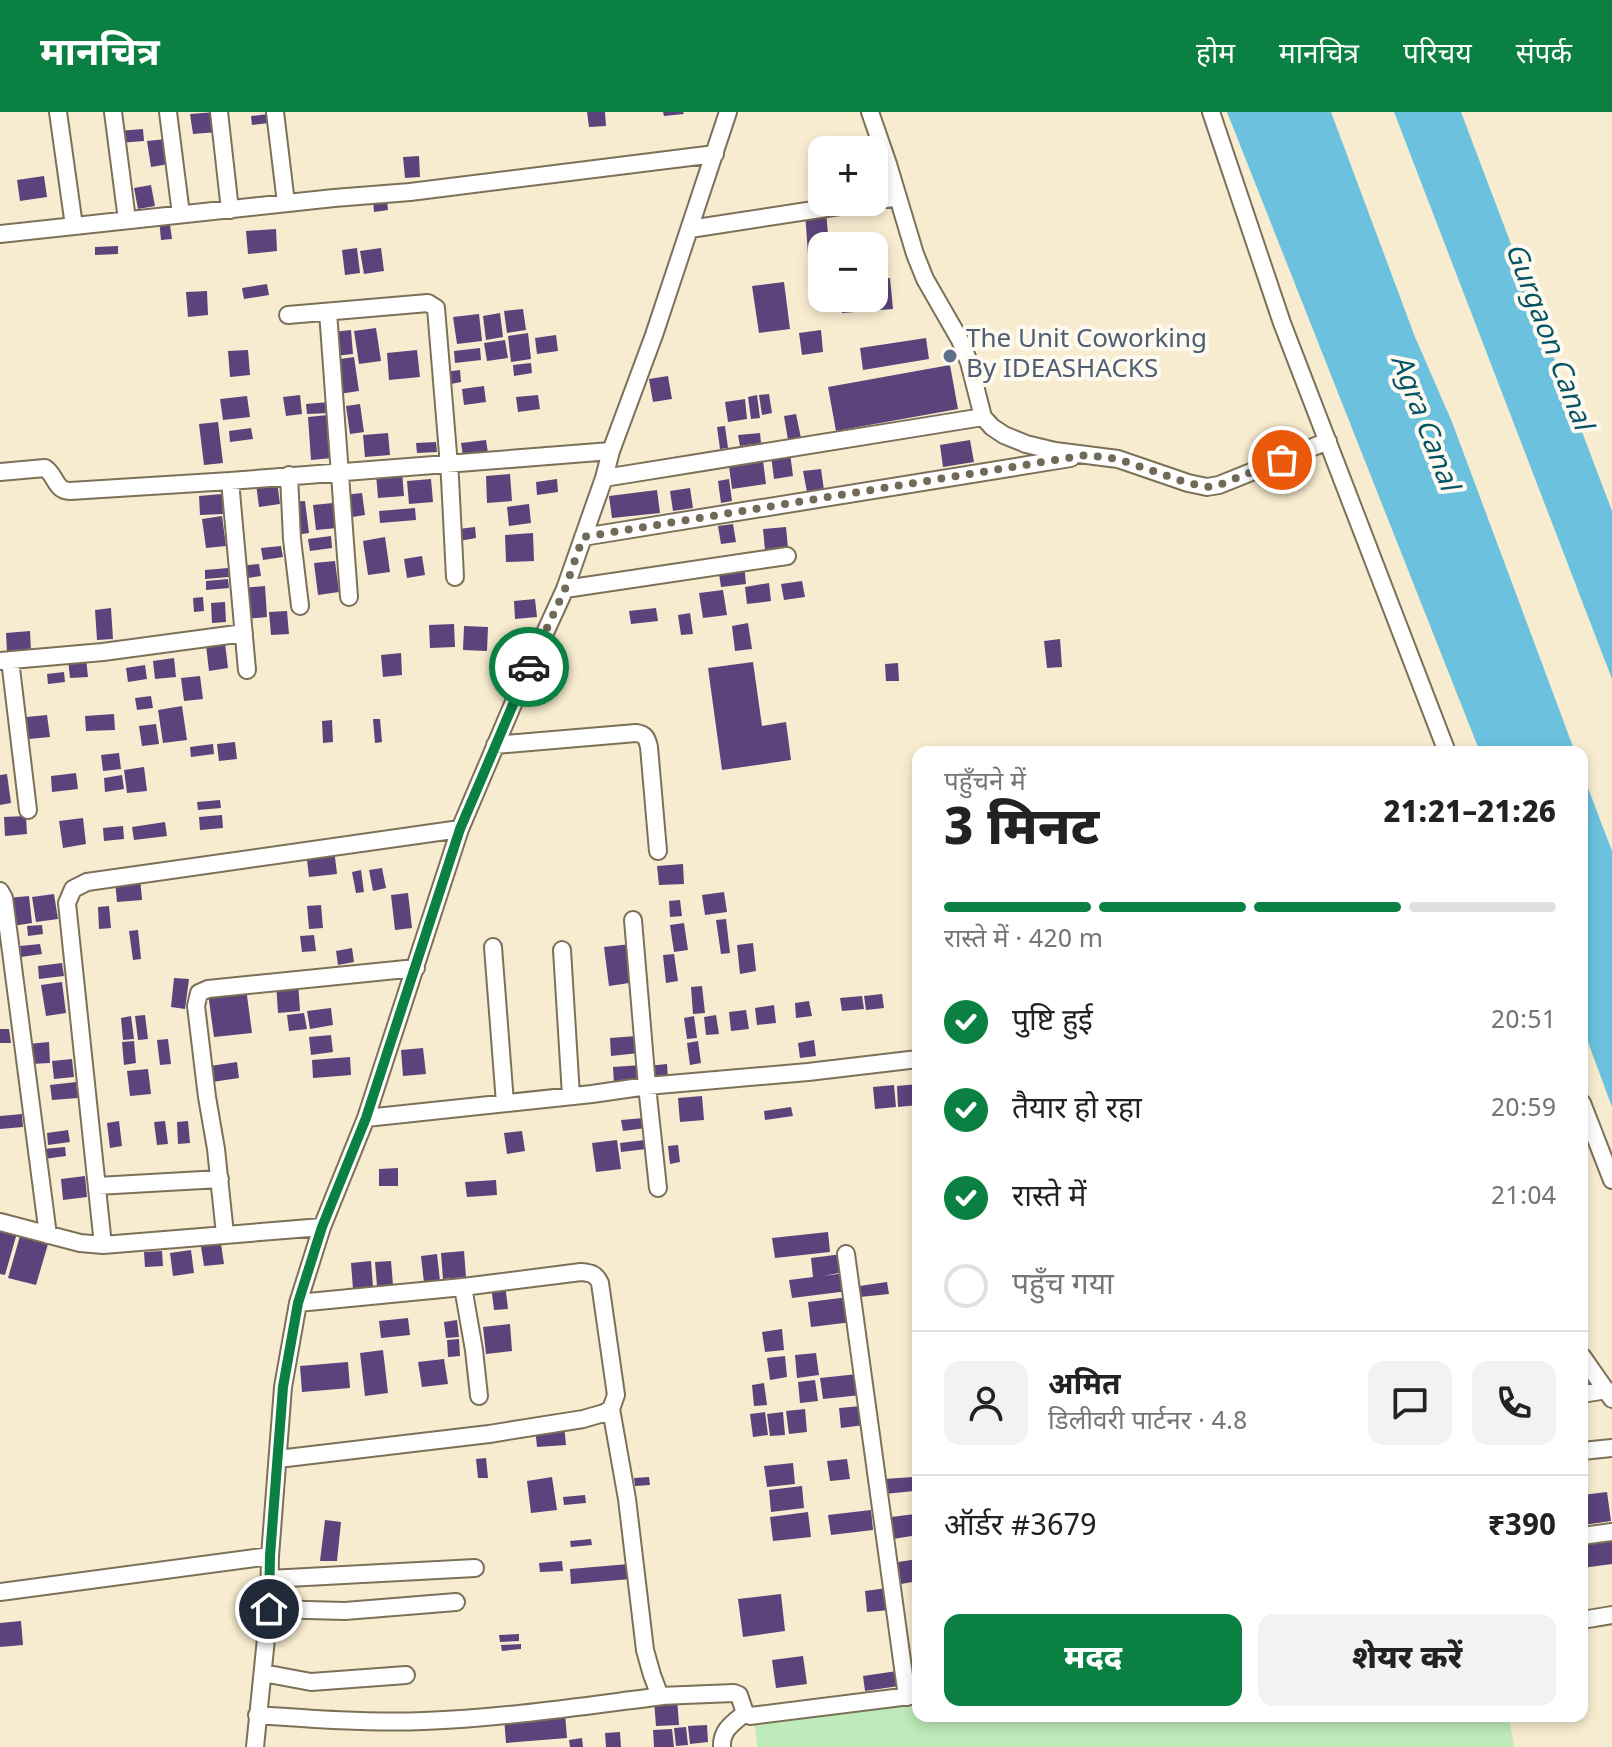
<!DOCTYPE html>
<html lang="hi">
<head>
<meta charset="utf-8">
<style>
  :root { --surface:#fff; --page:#f2f2f2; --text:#222; --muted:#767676; --line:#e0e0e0; --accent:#0b8043 }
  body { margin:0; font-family:Georgia,"Noto Sans Devanagari",serif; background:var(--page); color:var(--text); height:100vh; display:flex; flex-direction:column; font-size:30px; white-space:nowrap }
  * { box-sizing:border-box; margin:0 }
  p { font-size:26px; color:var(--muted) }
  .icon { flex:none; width:44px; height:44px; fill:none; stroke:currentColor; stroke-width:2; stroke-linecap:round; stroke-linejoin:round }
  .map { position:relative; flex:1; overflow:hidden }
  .details { position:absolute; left:912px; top:634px; width:676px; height:976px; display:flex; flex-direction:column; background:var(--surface); border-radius:16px; box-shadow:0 4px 12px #0003 }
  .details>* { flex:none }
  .controls { position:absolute; left:808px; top:24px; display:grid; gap:16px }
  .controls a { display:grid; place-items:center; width:80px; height:80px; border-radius:16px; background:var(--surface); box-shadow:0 4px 12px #0003; font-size:40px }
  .pin { position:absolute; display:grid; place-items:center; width:68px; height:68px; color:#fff; margin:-34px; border:4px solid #fff; border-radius:50%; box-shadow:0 2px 8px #0007 }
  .courier { position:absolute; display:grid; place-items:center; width:80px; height:80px; margin:-40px; border:6px solid #0b8043; border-radius:50%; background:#fff; color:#222; box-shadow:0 2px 10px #0007 }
  .overview em { font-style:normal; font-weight:800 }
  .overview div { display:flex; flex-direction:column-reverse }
  .overview { display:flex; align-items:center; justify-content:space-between; height:136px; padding:0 32px }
  h1 { font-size:52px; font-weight:800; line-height:60px }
  .bar { display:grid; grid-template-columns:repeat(4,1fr); gap:12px 8px; align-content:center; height:96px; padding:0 32px }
  .bar i { height:10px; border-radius:6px; background:var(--line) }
  .bar .active { background:var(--accent) }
  .bar p { grid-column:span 4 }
  .line { display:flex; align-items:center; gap:20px; padding:0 32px; border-top:2px solid var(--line) }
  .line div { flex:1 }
  .round { display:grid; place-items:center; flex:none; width:84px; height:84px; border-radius:16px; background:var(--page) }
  ol { padding:0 32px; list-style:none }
  li { display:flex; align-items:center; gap:24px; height:88px }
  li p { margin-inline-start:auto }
  li .icon { padding:8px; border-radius:50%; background:var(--accent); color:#fff; stroke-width:4 }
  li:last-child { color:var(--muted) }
  li i { width:44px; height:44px; border:4px solid var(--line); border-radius:50% }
  .button { display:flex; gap:16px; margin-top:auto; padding:16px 32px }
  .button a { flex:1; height:92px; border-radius:16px; background:var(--accent); color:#fff; font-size:32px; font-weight:800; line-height:92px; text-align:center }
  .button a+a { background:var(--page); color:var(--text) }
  header { display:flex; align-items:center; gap:48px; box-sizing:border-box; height:112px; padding:0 40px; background:var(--accent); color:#fff }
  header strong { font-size:38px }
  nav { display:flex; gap:44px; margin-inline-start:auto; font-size:28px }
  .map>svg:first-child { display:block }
  .green { fill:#bfeab9 }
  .water { fill:#6bc1de }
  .building { fill:#5c437b }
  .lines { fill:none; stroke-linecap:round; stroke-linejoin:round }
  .minor-casing { stroke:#7c7158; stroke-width:20 }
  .minor { stroke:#fff; stroke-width:16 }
  .done { stroke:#716a59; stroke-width:8; stroke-dasharray:0 14.4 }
  .route { stroke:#0b8043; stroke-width:10 }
  .service-dot { fill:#5c6f8a; stroke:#fffaef; stroke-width:3 }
  .labels { text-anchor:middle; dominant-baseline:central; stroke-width:8; stroke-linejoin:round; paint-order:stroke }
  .service-label { font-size:26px; fill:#4e5e75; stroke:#fffaef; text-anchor:start }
  .water-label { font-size:28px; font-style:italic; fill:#055367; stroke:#fffaef }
</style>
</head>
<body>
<header>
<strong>मानचित्र</strong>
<nav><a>होम</a><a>मानचित्र</a><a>परिचय</a><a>संपर्क</a></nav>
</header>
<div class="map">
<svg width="1612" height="1635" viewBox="0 0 1612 1635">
  <rect width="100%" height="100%" fill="#f8ecd0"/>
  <path class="green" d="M918,1587V1604H1509L1514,1635H757L754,1605Z"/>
  <path class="water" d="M1227,0H1331L1415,225L1452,310L1575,640H1480Z
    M1394,0H1461L1612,399V567Z
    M1582,660L1612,739V995L1582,914Z"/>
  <path class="building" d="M216,0L218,20L193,22L190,2Z
    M587,0H605L606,14L589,15Z
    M663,0H683L684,2L664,4Z
    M268,2L269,11L252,13L251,4Z
    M143,17L144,29L119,31L118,19Z
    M166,27L169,52L151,55L147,29Z
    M419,44L420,65L405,66L403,45Z
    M44,64L47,85L20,89L17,68Z
    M151,73L155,94L138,97L134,76Z
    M387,88L388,98L374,100L373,89Z
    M826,99L829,134H822V154L809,155L805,101Z
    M169,106L172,127L161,128L159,107Z
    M276,117L277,139L248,142L246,119Z
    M118,134V142L95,143V135Z
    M357,136L360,161L345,163L342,138Z
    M381,136L384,159L364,162L360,139Z
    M890,166L893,197L842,201L841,186H874V167Z
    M784,170L790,217L759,221L752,174Z
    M267,172L269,183L244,187L242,176Z
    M207,179L208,203L188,205L186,180Z
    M523,197L526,218L507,221L504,199Z
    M500,201L503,225L486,228L483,204Z
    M479,202L482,229L457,232L453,205Z
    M376,216L381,249L359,252L354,219Z
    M351,218L353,242L335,244L333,220Z
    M821,218L823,240L802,243L799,221Z
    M528,221L531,247L511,250L508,224Z
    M556,223L558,239L537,242L535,226Z
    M926,226L929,247L863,258L860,236Z
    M505,228L508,246L487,249L484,231Z
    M480,236L481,248L455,251L454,239Z
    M248,238L250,263L230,265L228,239Z
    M417,238L420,265L389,268L387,241Z
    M354,245L359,279L339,282L334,248Z
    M531,251L532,261L514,264L513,253Z
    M950,253L958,297L836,319L828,275Z
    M460,258L461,270L446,273L444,260Z
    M668,264L672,287L653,290L649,267Z
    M484,274L486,290L464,293L462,277Z
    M769,282L772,301L762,303L759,283Z
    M300,283L302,302L286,304L283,285Z
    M538,283L540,297L518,300L516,285Z
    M757,283L760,306L751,307L748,285Z
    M247,284L250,305L223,308L220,287Z
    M745,287L747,307L728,310L725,290Z
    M329,290L330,301L307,302L306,292Z
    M360,292L364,320L350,322L346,294Z
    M796,302L801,326L788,328L784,304Z
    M328,303L332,346L311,348L308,305Z
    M218,310L223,351L204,353L199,312Z
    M725,314L728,336L720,337L717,315Z
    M251,316L253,327L230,330L229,319Z
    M388,321L390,343L365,345L363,323Z
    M760,321L761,331L740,334L738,323Z
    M486,328L488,341L463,344L461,331Z
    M970,328L974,350L943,355L940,333Z
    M436,330L437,340L417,341L416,331Z
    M790,341L793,364L774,367L771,344Z
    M763,349L766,372L732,377L729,354Z
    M821,357L824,378L807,380L803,359Z
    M402,360L404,384L378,386L376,362Z
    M510,362L512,389L487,391L486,364Z
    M431,367L433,390L409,392L407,369Z
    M557,367L558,380L537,383L536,370Z
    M729,367L732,389L721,391L718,369Z
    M277,369L280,392L259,395L256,372Z
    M690,376L693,396L673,399L670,379Z
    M657,378L660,401L612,406L609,384Z
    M362,381L365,403L346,406L343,383Z
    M222,382L223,402L200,403L199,384Z
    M305,389L309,421L295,423L291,390Z
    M333,391L337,416L316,418L313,393Z
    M529,392L531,411L509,414L507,395Z
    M415,396L416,408L380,411L379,399Z
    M222,404L226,434L206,436L202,407Z
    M733,412L736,430L721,432L718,414Z
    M475,415L476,426L459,429L458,417Z
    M786,415L788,436L765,438L763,417Z
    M533,421L534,449L506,450L505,423Z
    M331,424L332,436L310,439L308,427Z
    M385,425L390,460L368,463L363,429Z
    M281,434L283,445L263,448L261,436Z
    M422,444L425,463L407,466L404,447Z
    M335,449L339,480L318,483L314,451Z
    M259,452L261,464L241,467L239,454Z
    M744,452L746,472L721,475L718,455Z
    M228,456L229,465L205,467V458Z
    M228,467L229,476L206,478V469Z
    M802,469L805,485L784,488L781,472Z
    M769,471L771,489L747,492L745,475Z
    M265,474L267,505L245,507L243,476Z
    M723,478L727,503L703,506L699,481Z
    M203,485L204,499L194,500L193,486Z
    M535,487L537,505L515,507L514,489Z
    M225,490L226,510L212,511L211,491Z
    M111,496L113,527L97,528L95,498Z
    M656,496L658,509L631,512L629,499Z
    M287,499L289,522L271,523L269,500Z
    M690,501L693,522L681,523L678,503Z
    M748,511L752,537L735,539L732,514Z
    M454,512L455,535L430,536L429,513Z
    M464,514L488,515L487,539L463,538Z
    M30,519L31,539L7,541L6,521Z
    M1060,527L1062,555L1047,556L1044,529Z
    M225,531L228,556L209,559L206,533Z
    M401,541L402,563L383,565L381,543Z
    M86,546L88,565L70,566L68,548Z
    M174,546L176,565L155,567L153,549Z
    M753,550L762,614L786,610L791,648L722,658L708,556Z
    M898,551L899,569H886L885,552Z
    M145,553L147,567L128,570L126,556Z
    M64,560L65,570L48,572L47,562Z
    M200,564L203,587L184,589L181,566Z
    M151,584L153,596L137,598L135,586Z
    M182,594L187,628L163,631L158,598Z
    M114,602L115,618L86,619L85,604Z
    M47,603L50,625L29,627L26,605Z
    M373,607H380L382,630L375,631Z
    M332,608L333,630L323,631L322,609Z
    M156,612L159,632L142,634L139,614Z
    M235,630L237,647L219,649L217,632Z
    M213,632L214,642L191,645L190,635Z
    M119,641L121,657L103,659L101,643Z
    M144,655L147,679L127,681L124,658Z
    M76,661L78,677L52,680L51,664Z
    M7,662L11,691L0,693V663Z
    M122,663L124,677L105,680L104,666Z
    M220,688L221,696L198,698L197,690Z
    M222,703L223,716L200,718L199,705Z
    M26,704L27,722L5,724L4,705Z
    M83,706L86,732L63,736L59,709Z
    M165,710L167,724L134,728L132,715Z
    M123,714L124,727L104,729L103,716Z
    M334,737L337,762L309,765L306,740Z
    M683,752L684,772L659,773L657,754Z
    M382,756L386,776L373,779L369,758Z
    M361,758L364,780L356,781L352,760Z
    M140,765L142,788L117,790L115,768Z
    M724,780L727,800L705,803L702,783Z
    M408,781L412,816L395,818L391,783Z
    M54,782L58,807L36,810L32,785Z
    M29,784L32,811L12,814L8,786Z
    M680,788L682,804L670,805L669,789Z
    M321,793L323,816L309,817L307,794Z
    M109,794L111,816L99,817L98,795Z
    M726,807L730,841L721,842L716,808Z
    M684,811L688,838L674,840L670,813Z
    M42,813L43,822L28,824L27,814Z
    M138,818L141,847L133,848L129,819Z
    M314,823L316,839L302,840L300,824Z
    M753,831L756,859L740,862L737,833Z
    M40,832L42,842L21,845L20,834Z
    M631,832L636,870L609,874L604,835Z
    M352,836L354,850L338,853L336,839Z
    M674,842L678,869L666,871L663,843Z
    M62,851L64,864L39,867L38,854Z
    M174,866L189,867L185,897L171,895Z
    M298,869L300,899L278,901L276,871Z
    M62,870L66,901L46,904L41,873Z
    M702,874L705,901L693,902L691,875Z
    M246,876L252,921L214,925L208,881Z
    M882,882L884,896L866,898L864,884Z
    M862,884L864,897L842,899L840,886Z
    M809,889L812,904L796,906L795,891Z
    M774,893L776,911L757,913L755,896Z
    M331,896L333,913L310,917L307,899Z
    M746,898L749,917L731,919L729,900Z
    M304,901L307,917L289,919L287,903Z
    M145,903L148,927L138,928L135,904Z
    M716,903L719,922L706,923L704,905Z
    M131,904L134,927L123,928L121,906Z
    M694,904L697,926L687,927L684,906Z
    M0,917H9L11,931H0Z
    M331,923L333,940L311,943L309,925Z
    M637,924L639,941L611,944L610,926Z
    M168,927L171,952L160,953L157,928Z
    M814,928L816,944L800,946L798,931Z
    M134,929L136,951L124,953L122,930Z
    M698,929L701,951L690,953L687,931Z
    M49,930L50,951L30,952L28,932Z
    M423,936L426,962L403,964L401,938Z
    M350,945L351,963L313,966L312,948Z
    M72,947L74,965L54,967L52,949Z
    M237,950L239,966L212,970L210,954Z
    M667,952L668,966L648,968L647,954Z
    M642,953L643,970L614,972L613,955Z
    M148,957L151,982L130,984L127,959Z
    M76,970L78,986L52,988L50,973Z
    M918,972V993L898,995L897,974Z
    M894,973L896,995L875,997L873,975Z
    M702,984L704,1008L680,1010L678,986Z
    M791,995L793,1004L765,1008L764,999Z
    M22,1002L23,1015L0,1017V1004Z
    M644,1006L646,1016L623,1019L621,1008Z
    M119,1009L122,1034L110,1036L107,1011Z
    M165,1009L168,1032L157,1033L154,1010Z
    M188,1009L190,1031L178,1032L177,1010Z
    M68,1018L70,1030L48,1033L47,1021Z
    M522,1019L525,1039L507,1042L504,1021Z
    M617,1028L621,1057L596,1060L592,1031Z
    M645,1028L646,1037L621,1040L620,1031Z
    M678,1033L680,1050L670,1052L668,1034Z
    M65,1035L66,1044L44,1047L43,1037Z
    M398,1056V1074H379V1057Z
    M85,1064L87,1085L63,1088L61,1067Z
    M496,1068L497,1083L467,1085L465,1070Z
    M0,1116L17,1121L5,1163L0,1162Z
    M828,1120L830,1140L775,1146L772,1126Z
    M20,1124L48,1132L36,1173L8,1166Z
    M220,1125L224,1152L204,1154L200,1128Z
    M191,1138L194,1161L173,1164L170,1141Z
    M162,1139L163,1154L145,1155L144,1140Z
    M464,1139L466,1165L443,1167L441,1141Z
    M437,1142L440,1169L424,1171L421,1144Z
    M842,1142L844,1160L823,1164L845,1161L848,1179L792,1186L789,1168L813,1165L811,1146Z
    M371,1149L373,1175L353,1177L351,1151Z
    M391,1149L393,1173L377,1174L375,1150Z
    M887,1170L889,1182L860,1185L859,1174Z
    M505,1172L508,1197L494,1198L491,1173Z
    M849,1185L852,1210L811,1215L808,1190Z
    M408,1206L410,1223L381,1226L379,1209Z
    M457,1208L459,1225L446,1226L444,1210Z
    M510,1212L512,1239L486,1242L483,1215Z
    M782,1217L784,1238L765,1240L762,1220Z
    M459,1227L460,1244L448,1245L447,1228Z
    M383,1238L388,1281L365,1284L360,1241Z
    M816,1241L819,1263L797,1266L795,1243Z
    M785,1244L787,1265L770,1268L767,1246Z
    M444,1247L448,1272L422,1275L418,1250Z
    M348,1250L350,1276L302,1280L300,1254Z
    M858,1262L861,1283L823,1287L820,1266Z
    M815,1268L818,1289L800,1291L798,1270Z
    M764,1271L767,1293L754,1294L752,1273Z
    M862,1294L864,1313L841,1316L839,1296Z
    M805,1297L807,1320L789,1322L786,1299Z
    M765,1300L768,1323L753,1325L750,1302Z
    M783,1300L785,1323L770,1324L767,1302Z
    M564,1313L566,1333L537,1335L535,1316Z
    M486,1346L488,1366H478L476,1347Z
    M847,1347L850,1367L830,1369L827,1349Z
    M793,1351L795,1372L767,1375L764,1354Z
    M552,1365L557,1398L531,1401L527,1369Z
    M649,1365L650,1373L635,1374L634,1366Z
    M913,1365L914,1379L885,1382L884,1367Z
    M802,1374L804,1396L771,1400L769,1378Z
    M1607,1380L1611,1409L1583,1413L1582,1383Z
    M585,1383L586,1391L564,1393L563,1385Z
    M871,1398L873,1418L831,1423L828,1403Z
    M808,1400L811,1425L773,1429L770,1405Z
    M915,1402L918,1423L893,1427L891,1405Z
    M325,1408L341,1410L337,1449H320Z
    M1612,1423V1452L1582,1456V1427Z
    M591,1427L592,1433L571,1435L570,1429Z
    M918,1447V1469L901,1472L898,1450Z
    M562,1449L563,1459L540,1460L539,1451Z
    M629,1452L631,1467L571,1472L570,1457Z
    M887,1476L890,1498L867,1500L865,1479Z
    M781,1482L785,1519L743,1525L738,1487Z
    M21,1509L23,1533L0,1535V1511Z
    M519,1522V1529L500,1530L499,1523Z
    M521,1532V1537L502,1539L501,1533Z
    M803,1544L807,1572L776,1576L772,1548Z
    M897,1559L899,1574L865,1579L863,1564Z
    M677,1586L679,1613L656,1614L654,1588Z
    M565,1601L567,1626L506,1631L504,1605Z
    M707,1613L708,1630L690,1632L688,1614Z
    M686,1615L688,1633L676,1634L674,1616Z
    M672,1617L674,1635H654L653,1618Z
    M620,1620L621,1635H606L605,1621Z
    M582,1626L583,1635H570L569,1628Z"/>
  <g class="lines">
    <g class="minor-casing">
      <path id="minor" d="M58,0L74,114
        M113,0L127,108
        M168,0L181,102
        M219,0L230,98
        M275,0L286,91
        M870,0L888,52L915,142L925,167L960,228L969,250L983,305L992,315L1004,323L1026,332L1055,339L1118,347L1188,371L1207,375L1219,373L1328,329
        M1211,0L1282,211L1447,640
        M874,89L898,85
        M690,117L866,90
        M0,122L334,86L410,80L715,42
        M328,200L349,485
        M288,203L428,191L436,196L450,366L455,465
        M0,360L45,356C56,363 55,379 70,379L230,369L611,339
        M289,363L292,427L300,494
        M604,366L983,305
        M230,369L247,558
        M583,425L1071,346
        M565,477L787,444
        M10,548L28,698
        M0,549L103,540L244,521
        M495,633L636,621C645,622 647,626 649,635L658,739
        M0,779L4,786L48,1123
        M633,808L647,974L658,1076
        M493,835L505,991
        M562,838L571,984
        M1582,991L1612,1068
        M366,1006L592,982L647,974L808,960L918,947
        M97,1074L220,1067
        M0,1110L80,1131L103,1133L322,1115
        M225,1122L216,1037L207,985L196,894L199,881L208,877L416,856
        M103,1133L67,791L73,777L87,770L460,717
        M846,1142L907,1585
        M463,1175L474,1238L479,1284
        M1582,1244L1612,1287
        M1582,1282L1607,1278
        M611,1297L627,1387L645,1538L652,1563L660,1584L734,1581L739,1583L745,1601L750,1604L918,1583
        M1582,1339L1612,1336
        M278,1347L489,1322L583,1307L604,1301L611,1297L616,1283L600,1171C596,1162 591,1161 581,1160L463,1175L298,1191
        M1582,1424L1612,1420
        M269,1467L475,1456
        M0,1480L270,1444
        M269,1497L345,1499L456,1490
        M1582,1508L1612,1503
        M263,1561L311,1570L406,1563
        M257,1603C312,1607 368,1611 424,1609C504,1606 583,1594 663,1584
        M255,1635L269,1497L270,1444L283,1275L298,1191L322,1115L366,1006L460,717L522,571L565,477L604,366L611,339L654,223L728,0
        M722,1635C721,1618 733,1611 745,1601"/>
    </g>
    <use href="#minor" class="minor"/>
  </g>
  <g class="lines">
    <path class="done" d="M529,555L565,477L583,425L1086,343L1118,347L1188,371L1207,375L1219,373L1282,348"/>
    <path class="route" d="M269,1497L270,1444L283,1275L298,1191L322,1115L366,1006L460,717L529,555"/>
  </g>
  <circle class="service-dot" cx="950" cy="244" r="8"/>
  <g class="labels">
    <g class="service-label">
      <text x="966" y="229">The Unit Coworking<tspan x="966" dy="30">By IDEASHACKS</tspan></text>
    </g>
    <g class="water-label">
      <text transform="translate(1547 225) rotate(69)">Gurgaon Canal</text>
      <text transform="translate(1423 311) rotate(69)">Agra Canal</text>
    </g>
  </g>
</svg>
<div class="controls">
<a>+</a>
<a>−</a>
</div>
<div class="pin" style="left:1282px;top:348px;background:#ea580c"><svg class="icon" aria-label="bag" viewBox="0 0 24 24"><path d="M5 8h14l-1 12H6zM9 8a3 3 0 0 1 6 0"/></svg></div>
<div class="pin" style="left:269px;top:1497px;background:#1f2937"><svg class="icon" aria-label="home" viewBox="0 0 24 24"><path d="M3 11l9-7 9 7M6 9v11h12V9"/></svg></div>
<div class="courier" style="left:529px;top:555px"><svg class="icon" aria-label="car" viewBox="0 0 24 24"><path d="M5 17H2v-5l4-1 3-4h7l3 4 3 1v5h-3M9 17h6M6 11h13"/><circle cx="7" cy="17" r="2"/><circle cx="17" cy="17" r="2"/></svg></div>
<section class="details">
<div class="overview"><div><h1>3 मिनट</h1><p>पहुँचने में</p></div><em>21:21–21:26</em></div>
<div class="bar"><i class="active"></i><i class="active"></i><i class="active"></i><i></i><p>रास्ते में · 420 m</p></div>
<ol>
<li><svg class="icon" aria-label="check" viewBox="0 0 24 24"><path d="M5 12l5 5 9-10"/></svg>पुष्टि हुई<p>20:51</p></li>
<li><svg class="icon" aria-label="check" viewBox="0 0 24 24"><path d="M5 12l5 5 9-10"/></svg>तैयार हो रहा<p>20:59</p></li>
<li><svg class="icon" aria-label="check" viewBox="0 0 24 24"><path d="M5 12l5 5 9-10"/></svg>रास्ते में<p>21:04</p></li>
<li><i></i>पहुँच गया</li>
</ol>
<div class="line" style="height:144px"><a class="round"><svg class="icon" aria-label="person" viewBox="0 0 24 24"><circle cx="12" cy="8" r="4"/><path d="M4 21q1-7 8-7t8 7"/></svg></a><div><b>अमित</b><p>डिलीवरी पार्टनर · 4.8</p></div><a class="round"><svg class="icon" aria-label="chat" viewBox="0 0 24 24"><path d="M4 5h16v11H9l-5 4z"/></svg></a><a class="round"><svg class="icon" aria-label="phone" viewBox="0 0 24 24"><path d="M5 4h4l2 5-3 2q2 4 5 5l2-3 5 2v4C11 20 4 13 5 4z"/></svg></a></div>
<div class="line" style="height:104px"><div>ऑर्डर #3679</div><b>₹390</b></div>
<div class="button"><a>मदद</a><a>शेयर करें</a></div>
</section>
</div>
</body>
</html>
